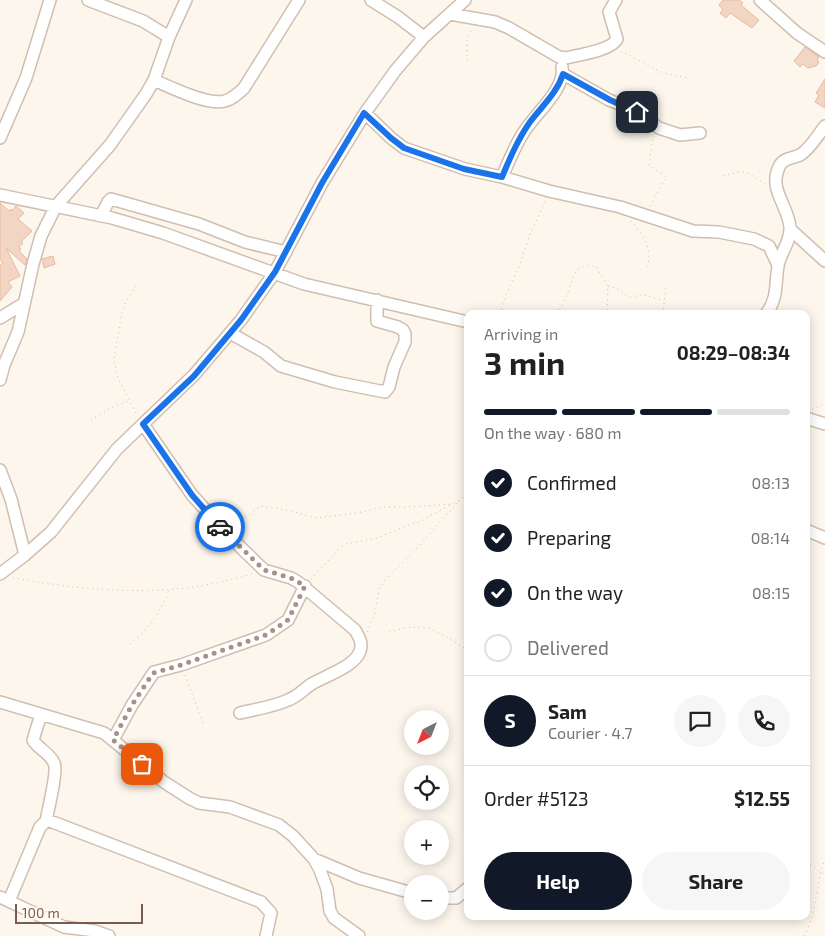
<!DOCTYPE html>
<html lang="en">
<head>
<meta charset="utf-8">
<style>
  :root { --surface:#fff; --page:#f6f6f6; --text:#202124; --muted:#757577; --line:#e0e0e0; --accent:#111827 }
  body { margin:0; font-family:"Exo 2",sans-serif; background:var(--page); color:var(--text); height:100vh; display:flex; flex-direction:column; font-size:19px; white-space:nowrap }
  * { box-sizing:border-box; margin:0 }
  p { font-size:16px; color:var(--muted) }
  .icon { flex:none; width:28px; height:28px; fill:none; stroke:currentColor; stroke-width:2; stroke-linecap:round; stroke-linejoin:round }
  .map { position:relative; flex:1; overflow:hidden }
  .drawer { position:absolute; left:464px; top:310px; width:346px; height:610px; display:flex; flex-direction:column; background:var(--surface); border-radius:10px; box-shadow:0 2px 12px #0003 }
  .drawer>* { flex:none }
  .needle { width:32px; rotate:222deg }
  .controls { position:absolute; left:404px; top:710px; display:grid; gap:10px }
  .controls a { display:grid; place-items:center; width:45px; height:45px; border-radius:50%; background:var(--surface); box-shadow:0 2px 12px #0003; font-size:25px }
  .scale { position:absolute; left:15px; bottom:12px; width:128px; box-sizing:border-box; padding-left:5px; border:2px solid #7a5c4d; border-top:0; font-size:14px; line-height:18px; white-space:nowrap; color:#7a5c4d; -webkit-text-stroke:4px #fffaf3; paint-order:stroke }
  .pin { position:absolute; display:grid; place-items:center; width:42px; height:42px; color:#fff; margin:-21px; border-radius:10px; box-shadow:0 2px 8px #0006 }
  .courier { position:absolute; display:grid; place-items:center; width:50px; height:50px; margin:-25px; border:4px solid #1a73e8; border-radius:50%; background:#fff; color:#222; box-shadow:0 1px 6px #0007 }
  .summary em { font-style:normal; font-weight:700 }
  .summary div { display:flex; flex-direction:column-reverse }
  .summary { display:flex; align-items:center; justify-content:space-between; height:85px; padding:0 20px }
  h1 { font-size:32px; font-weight:700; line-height:38px }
  .bar { display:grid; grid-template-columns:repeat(4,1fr); gap:8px 5px; align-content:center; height:60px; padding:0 20px }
  .bar i { height:6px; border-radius:4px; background:var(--line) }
  .bar .selected { background:var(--accent) }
  .bar p { grid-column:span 4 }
  .line { display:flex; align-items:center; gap:12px; padding:0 20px; border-top:1px solid var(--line) }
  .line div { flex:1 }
  .round { display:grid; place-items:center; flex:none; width:52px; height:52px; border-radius:26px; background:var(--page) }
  ol { padding:0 20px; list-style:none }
  li { display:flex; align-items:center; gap:15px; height:55px }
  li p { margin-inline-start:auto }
  li .icon { padding:5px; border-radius:50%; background:var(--accent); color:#fff; stroke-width:4 }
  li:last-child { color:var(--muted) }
  li i { width:28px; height:28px; border:2px solid var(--line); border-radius:50% }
  .action { display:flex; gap:10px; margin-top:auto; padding:10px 20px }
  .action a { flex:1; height:58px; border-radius:30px; background:var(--accent); color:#fff; font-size:20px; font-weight:700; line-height:58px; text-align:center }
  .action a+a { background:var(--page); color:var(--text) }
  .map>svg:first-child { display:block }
  .building { fill:#f3d5c3; stroke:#e6bba3 }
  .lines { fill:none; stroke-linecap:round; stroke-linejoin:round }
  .minor-casing { stroke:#d1beb0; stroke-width:14 }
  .path { stroke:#d9b8a5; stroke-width:1; stroke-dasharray:1 4; stroke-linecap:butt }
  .minor { stroke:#fff; stroke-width:11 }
  .done { stroke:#a89285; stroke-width:5; stroke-dasharray:0 9 }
  .route { stroke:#1a73e8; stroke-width:6 }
</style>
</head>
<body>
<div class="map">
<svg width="825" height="936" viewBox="0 0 825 936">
  <rect width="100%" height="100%" fill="#fdf6ec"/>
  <path class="building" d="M723,0H739L743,3L741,5L759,20L752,28L730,13L726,18L720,13L723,10L719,5Z
    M805,47L819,57L817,60L819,62L816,66L808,68L803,64L800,67L794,61Z
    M825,79V108L815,102L819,95L816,93Z
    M0,203L9,211L11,209L12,211L16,206L24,213L18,219L32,231L21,242L23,243L19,247L21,249L19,251L27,259L25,265L6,248L20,276L8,282L12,287L0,301V265L3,263L0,259Z
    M53,256L55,264L44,268L42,259Z"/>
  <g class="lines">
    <g class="minor-casing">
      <path id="minor" d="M88,0L143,21L169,37
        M371,0L398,17L424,37
        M760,0L797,33L825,52
        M450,14L495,22L509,28L559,57L566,58C579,55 612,50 617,39L609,12L616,0
        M563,74L609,100L637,111L659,128L680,135L700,133
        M154,80C170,87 208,106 225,101C232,99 238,94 244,88L299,0
        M365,113L391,138L404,148L465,169L502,177L549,191L620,207L693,231L719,232L754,239L769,246L778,265
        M0,138L26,78L50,0
        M502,177C508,163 514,148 522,135C533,115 566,90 562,67
        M0,195L112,218L163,233L304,284L468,322
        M101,216L108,202L111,199L199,224L245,242L286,252
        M790,229L825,261
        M766,314C778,299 775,284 778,266C780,253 791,242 790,227C788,205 767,188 780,165C784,158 794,158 800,155C810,149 818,135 825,126
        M0,318L23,304
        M230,333L264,352L281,366L335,382L385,392L389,387L394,367L405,342V334L403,330L398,327L377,321V300
        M0,380L4,365L18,332L33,264L41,236L56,206L110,145L146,94L154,80L169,37L186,0
        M806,418L825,424
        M143,424L192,495L232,539L264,570L291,578L298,582L355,630C359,637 363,643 360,651C355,667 324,676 310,685C303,690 297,697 288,700C273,707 256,709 240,713
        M0,470L11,499L25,555
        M806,530L825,538
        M0,574L25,555L51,532L117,449L194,375L241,320L275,272L322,183L365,113L395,71L424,37L465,0
        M0,702L104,733L164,782L189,798L199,803L230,807L279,825L293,836L314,859L320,870L327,889L330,911L334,918L359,936
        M41,714L33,740C38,749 50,753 54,763C58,771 48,810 46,821
        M113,740L132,705L154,672L181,665L266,635L288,620L305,586
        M314,859L359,878L412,893
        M0,897L64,927L95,931L109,936
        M440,898H456L468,888
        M9,901L40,827L46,821H50L261,902L271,913L266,936"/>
    </g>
    <path class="path" d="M621,51L663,73L689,78
      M467,61V38L472,29
      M723,176C746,169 745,171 765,184
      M650,206L660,187L667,177L649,165L653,136
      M631,221C644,234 653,251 647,269
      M136,286L127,300L122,312L114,359L118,378L137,415
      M608,286L616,288L628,297L646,295L664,301
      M500,314L506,295L520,265L529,237L545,201
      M557,314L566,298L576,270L589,265L596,267L608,286L607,314
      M663,314L666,286
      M812,409L825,404
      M91,420L111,408L128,401
      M233,525L238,524L260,506L287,510L317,518L363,512L382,507H406L453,504L468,495
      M13,578C93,592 176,599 254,573
      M311,579L341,547L346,544L377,538L406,526L419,522L452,504
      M367,632L374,616L379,590L384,581L418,547L458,502
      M389,632C431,620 434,631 468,650
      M130,644C152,625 158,617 169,590
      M185,675L204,726
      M806,862L825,875
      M804,936C818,912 815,884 825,859"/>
    <use href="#minor" class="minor"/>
  </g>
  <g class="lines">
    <path class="done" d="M142,764L113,740L132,705L153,673L181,665L266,635L288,620L305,586L291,578L264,570L220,527"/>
    <path class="route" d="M220,527L192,495L143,424L194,376L241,320L275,272L322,183L364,113L391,138L404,148L464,169L502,177C510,158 518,139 530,122C542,106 557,93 563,74L610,100L637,112"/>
  </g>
</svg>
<div class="controls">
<a><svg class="needle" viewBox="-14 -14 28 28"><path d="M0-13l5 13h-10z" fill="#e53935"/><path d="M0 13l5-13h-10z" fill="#757577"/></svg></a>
<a><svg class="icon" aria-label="locate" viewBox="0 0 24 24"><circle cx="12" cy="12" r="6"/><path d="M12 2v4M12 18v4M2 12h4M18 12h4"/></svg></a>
<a>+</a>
<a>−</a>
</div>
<div class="scale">100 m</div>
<div class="pin" style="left:142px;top:764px;background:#ea580c"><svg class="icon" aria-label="bag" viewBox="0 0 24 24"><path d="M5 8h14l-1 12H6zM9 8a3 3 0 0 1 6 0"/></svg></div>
<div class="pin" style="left:637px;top:112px;background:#1f2937"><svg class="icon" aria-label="home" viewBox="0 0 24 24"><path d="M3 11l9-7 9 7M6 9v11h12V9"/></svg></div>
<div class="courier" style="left:220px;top:527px"><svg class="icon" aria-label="car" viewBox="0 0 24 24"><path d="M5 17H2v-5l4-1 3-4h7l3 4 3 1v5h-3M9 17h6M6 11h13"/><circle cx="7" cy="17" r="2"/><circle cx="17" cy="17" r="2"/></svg></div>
<section class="drawer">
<div class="summary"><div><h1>3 min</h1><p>Arriving in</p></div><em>08:29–08:34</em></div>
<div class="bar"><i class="selected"></i><i class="selected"></i><i class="selected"></i><i></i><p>On the way · 680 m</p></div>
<ol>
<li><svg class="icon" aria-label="check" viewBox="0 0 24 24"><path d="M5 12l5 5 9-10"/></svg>Confirmed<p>08:13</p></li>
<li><svg class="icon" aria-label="check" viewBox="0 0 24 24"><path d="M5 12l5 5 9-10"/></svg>Preparing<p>08:14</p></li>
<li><svg class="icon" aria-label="check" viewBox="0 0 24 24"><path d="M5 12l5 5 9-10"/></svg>On the way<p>08:15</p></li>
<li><i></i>Delivered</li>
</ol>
<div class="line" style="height:90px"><b class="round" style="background:var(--accent);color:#fff">S</b><div><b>Sam</b><p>Courier · 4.7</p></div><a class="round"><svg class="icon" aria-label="chat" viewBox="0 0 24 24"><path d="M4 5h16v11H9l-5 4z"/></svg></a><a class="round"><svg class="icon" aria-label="phone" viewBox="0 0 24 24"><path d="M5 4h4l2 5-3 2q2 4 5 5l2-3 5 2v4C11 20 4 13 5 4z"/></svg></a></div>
<div class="line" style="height:65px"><div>Order #5123</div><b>$12.55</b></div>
<div class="action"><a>Help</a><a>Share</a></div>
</section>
</div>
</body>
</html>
